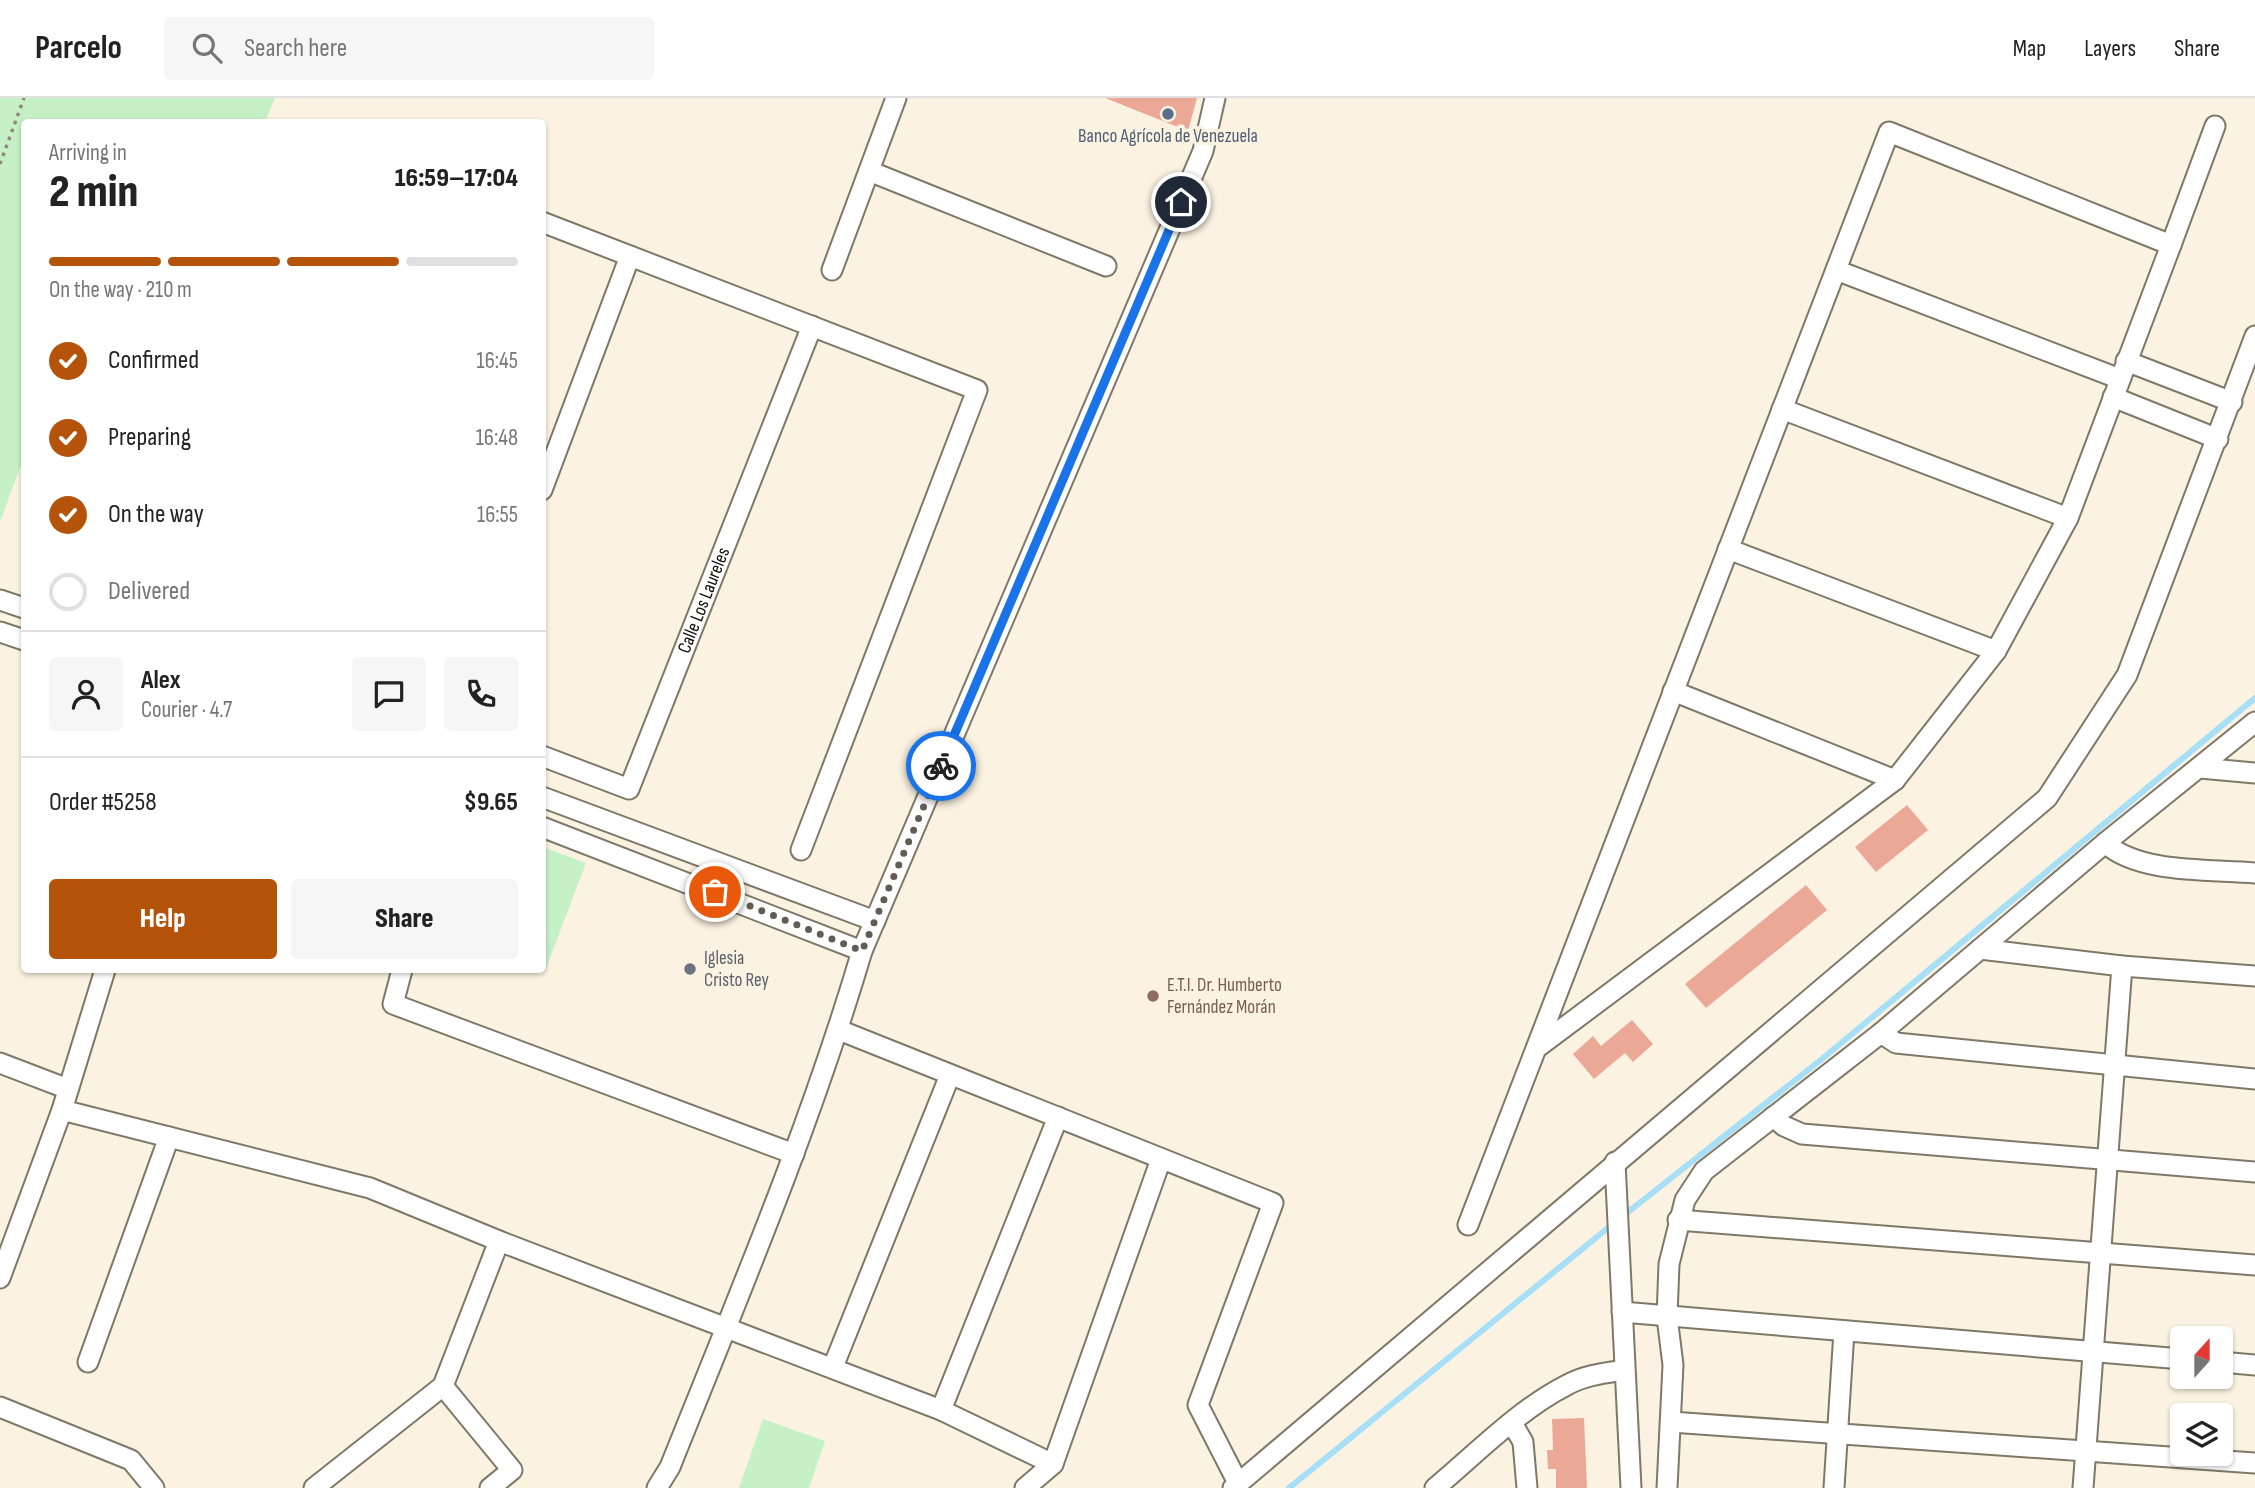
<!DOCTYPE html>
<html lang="en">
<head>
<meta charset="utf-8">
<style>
  :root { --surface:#fff; --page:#f6f6f6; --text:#222; --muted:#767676; --line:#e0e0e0; --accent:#b45309 }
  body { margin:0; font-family:"Sofia Sans Condensed",sans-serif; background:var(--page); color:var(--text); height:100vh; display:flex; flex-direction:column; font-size:26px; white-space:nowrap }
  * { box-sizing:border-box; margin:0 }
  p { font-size:23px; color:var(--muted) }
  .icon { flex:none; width:38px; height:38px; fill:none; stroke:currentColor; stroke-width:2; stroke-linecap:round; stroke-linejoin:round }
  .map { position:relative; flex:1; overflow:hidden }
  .drawer { position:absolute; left:21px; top:21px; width:525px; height:854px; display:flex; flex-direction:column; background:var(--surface); border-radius:7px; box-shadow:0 2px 5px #0004 }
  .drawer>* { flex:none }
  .needle { width:46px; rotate:21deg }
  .tools { position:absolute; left:2170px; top:1228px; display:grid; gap:14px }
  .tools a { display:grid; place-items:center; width:63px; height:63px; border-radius:7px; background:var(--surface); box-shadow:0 2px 5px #0004; font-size:35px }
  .pin { position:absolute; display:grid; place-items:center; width:60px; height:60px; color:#fff; margin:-30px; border:4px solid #fff; border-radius:50%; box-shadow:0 2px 7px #0007 }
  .courier { position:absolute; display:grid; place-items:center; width:70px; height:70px; margin:-35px; border:5px solid #1a73e8; border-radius:50%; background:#fff; color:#222; box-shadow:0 2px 9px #0007 }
  .headline em { font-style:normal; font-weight:800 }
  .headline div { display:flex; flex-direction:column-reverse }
  .headline { display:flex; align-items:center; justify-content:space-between; height:119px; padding:0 28px }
  h1 { font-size:46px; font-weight:800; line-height:52px }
  .bar { display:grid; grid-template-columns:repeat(4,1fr); gap:10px 7px; align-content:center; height:84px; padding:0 28px }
  .bar i { height:9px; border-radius:5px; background:var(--line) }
  .bar .current { background:var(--accent) }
  .bar p { grid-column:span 4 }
  .line { display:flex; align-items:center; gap:18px; padding:0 28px; border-top:2px solid var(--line) }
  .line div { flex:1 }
  .round { display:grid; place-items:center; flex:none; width:74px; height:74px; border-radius:7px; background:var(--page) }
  ol { padding:0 28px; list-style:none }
  li { display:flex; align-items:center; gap:21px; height:77px }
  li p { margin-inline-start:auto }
  li .icon { padding:7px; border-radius:50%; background:var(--accent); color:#fff; stroke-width:4 }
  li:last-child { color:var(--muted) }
  li i { width:38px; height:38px; border:4px solid var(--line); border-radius:50% }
  .button { display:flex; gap:14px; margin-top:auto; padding:14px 28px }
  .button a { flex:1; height:80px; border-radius:7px; background:var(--accent); color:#fff; font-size:28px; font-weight:800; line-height:80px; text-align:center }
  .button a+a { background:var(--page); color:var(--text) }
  header { display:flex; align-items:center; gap:42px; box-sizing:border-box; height:98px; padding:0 35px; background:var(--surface); border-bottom:2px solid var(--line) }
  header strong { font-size:33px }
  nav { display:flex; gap:38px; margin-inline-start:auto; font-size:24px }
  .search { width:490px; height:63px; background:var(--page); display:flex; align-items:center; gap:18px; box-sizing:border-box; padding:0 24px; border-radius:7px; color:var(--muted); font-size:26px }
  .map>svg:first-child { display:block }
  .green { fill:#c6f1c7 }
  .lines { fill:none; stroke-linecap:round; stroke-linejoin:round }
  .stream { stroke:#a6dff7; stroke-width:6 }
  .building { fill:#eba896 }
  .minor-casing { stroke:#7f7868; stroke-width:23 }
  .path { stroke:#908a7e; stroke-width:3.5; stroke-dasharray:3.5 5; stroke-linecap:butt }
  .minor { stroke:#fff; stroke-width:19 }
  .done { stroke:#625c53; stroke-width:7; stroke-dasharray:0 12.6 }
  .route { stroke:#1a73e8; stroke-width:9 }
  .service-dot { fill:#5c6f8a; stroke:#fbf2e1; stroke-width:2.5 }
  .worship-dot { fill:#6b7280; stroke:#fbf2e1; stroke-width:2.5 }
  .education-dot { fill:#8d6e63; stroke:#fbf2e1; stroke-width:2.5 }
  .labels { text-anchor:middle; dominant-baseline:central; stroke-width:7; stroke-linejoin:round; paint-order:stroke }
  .service-label { font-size:19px; fill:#4e5e75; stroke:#fbf2e1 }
  .street-label { font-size:19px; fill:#0f0c07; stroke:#fbf2e1 }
  .worship-label { font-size:19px; fill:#5b616d; stroke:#fbf2e1; text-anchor:start }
  .education-label { font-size:19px; fill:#785e54; stroke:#fbf2e1; text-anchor:start }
</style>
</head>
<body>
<header>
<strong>Parcelo</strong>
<div class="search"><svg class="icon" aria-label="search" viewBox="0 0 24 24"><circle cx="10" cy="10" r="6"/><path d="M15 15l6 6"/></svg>Search here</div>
<nav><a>Map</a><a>Layers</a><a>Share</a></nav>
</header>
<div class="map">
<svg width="2255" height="1390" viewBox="0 0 2255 1390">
  <rect width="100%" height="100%" fill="#fbf2e1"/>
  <path class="green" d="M0,0H275L265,24H24V359L0,424Z
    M543,749L586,765L545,873L541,872Z
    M763,1321L825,1343L809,1390H739Z"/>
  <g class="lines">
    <path class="stream" d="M1623,1118L1822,961L2255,600
      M1289,1390L1614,1125"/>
  </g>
  <path class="building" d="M1105,0H1197L1188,33Z
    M1907,707L1928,732L1876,774L1855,749Z
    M1806,787L1827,812L1706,910L1685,886Z
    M1632,922L1653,946L1633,964L1625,955L1594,981L1573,956L1593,938L1601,948Z
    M1584,1320L1587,1390H1556V1371H1548L1547,1352H1553L1552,1321Z"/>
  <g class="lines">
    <g class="minor-casing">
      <g id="minor">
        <path d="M869,73L1106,168"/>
        <path d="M542,124L977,292L801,752"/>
        <path d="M2171,147L2215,28"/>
        <path d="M832,172L896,0"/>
        <path d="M1836,172L2120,281"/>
        <path d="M2126,263L2232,304"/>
        <path d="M2113,299L2218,341"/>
        <path d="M1782,311L2068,420"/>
        <path d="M542,392L630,158"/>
        <path d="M1728,451L1996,553"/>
        <path d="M0,502L24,510"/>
        <path d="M0,534L24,542"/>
        <path d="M1673,593L1895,682"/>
        <path id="s1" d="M542,658L629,691L812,228"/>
        <path d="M2200,670L2255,675"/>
        <path d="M542,699L875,823"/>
        <path d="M542,729L862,853"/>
        <path d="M2105,745C2139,776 2211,771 2255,775"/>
        <path d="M1980,851L2122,868L2255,878"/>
        <path d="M402,872L393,906L794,1056"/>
        <path d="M839,932L1273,1105L1198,1307L1238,1385"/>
        <path d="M1881,935L1896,945L2255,981"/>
        <path d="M0,965L68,991"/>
        <path d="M62,1012L370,1090L499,1143L941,1312L1053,1366L1025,1390"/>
        <path d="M1773,1019L1784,1028L1802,1036L2255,1074"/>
        <path d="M1615,1064L1631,1390"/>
        <path d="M1678,1122L2255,1167"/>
        <path d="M1468,1127L1889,34L2171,147L2068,420L1996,553L1895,682L1538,949"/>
        <path d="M0,1180L62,1012L105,872"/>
        <path d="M1622,1214L2182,1261"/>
        <path d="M88,1264L169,1039"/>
        <path d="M2221,1264L2255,1267"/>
        <path d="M833,1269L950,977"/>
        <path d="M443,1288L512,1372L490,1390"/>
        <path d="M0,1309L131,1362L154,1390"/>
        <path d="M941,1312L1058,1019"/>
        <path d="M1671,1324L2255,1365"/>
        <path d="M1512,1325L1523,1344L1527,1390"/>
        <path d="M1053,1366L1161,1061"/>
        <path d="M314,1390L443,1288L499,1143"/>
        <path d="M657,1390L670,1369C738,1199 810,1029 862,853L1203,53L1215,0"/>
        <path d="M1233,1390L2047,700L2127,577L2255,238"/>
        <path d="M1435,1390C1477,1355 1518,1312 1567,1287C1585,1277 1605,1275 1624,1272"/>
        <path d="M1667,1390L1673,1267L1667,1219L1669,1166L1685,1102L1704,1073L1881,935L2105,745L2255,624"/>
        <path d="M1834,1390L1844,1233"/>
        <path d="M2083,1390L2122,868"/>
      </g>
    </g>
    <path class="path" d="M0,66L24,0"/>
    <use href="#minor" class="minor"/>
  </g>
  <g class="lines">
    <path class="done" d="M715,794L862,853L941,668"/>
    <path class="route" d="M941,668L1181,104"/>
  </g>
  <circle class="service-dot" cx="1168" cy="16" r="7"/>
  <circle class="worship-dot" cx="690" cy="871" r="7"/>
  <circle class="education-dot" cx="1153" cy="898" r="7"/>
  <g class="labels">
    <g class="service-label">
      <text x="1168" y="38">Banco Agrícola de Venezuela</text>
    </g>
    <g class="street-label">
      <text stroke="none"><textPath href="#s1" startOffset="296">Calle Los Laureles</textPath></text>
    </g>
    <g class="worship-label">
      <text x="704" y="860">Iglesia<tspan x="704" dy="22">Cristo Rey</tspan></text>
    </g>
    <g class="education-label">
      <text x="1167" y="887">E.T.I. Dr. Humberto<tspan x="1167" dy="22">Fernández Morán</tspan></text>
    </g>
  </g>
</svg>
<div class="tools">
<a><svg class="needle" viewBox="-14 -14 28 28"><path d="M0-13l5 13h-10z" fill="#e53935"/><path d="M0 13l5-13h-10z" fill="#767676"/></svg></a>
<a><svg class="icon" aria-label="layers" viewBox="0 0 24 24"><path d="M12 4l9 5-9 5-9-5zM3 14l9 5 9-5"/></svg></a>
</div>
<div class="pin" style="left:715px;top:794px;background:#ea580c"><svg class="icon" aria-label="bag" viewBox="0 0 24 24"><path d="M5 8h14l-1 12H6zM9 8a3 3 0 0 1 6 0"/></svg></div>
<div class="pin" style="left:1181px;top:104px;background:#1f2937"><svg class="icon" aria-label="home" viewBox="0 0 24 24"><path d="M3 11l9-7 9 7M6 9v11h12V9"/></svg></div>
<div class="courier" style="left:941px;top:668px"><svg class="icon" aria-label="bike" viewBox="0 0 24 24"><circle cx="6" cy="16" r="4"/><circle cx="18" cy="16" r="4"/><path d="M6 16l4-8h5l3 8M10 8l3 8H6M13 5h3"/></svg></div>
<section class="drawer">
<div class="headline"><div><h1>2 min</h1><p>Arriving in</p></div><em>16:59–17:04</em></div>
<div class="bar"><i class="current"></i><i class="current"></i><i class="current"></i><i></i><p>On the way · 210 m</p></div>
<ol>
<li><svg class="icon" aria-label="check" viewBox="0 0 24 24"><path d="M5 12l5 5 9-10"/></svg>Confirmed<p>16:45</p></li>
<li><svg class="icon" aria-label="check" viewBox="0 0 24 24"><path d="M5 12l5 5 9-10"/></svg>Preparing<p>16:48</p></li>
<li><svg class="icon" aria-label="check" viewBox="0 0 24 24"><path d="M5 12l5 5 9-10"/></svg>On the way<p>16:55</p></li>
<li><i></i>Delivered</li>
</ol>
<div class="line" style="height:126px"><a class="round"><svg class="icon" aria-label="person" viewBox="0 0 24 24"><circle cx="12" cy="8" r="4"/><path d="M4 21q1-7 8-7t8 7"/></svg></a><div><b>Alex</b><p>Courier · 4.7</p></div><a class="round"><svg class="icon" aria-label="chat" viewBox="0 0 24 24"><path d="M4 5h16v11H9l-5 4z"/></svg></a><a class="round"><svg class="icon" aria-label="phone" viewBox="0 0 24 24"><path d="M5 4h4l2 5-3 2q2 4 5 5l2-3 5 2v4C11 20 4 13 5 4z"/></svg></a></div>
<div class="line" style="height:91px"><div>Order #5258</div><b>$9.65</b></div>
<div class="button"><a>Help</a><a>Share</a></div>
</section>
</div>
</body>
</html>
